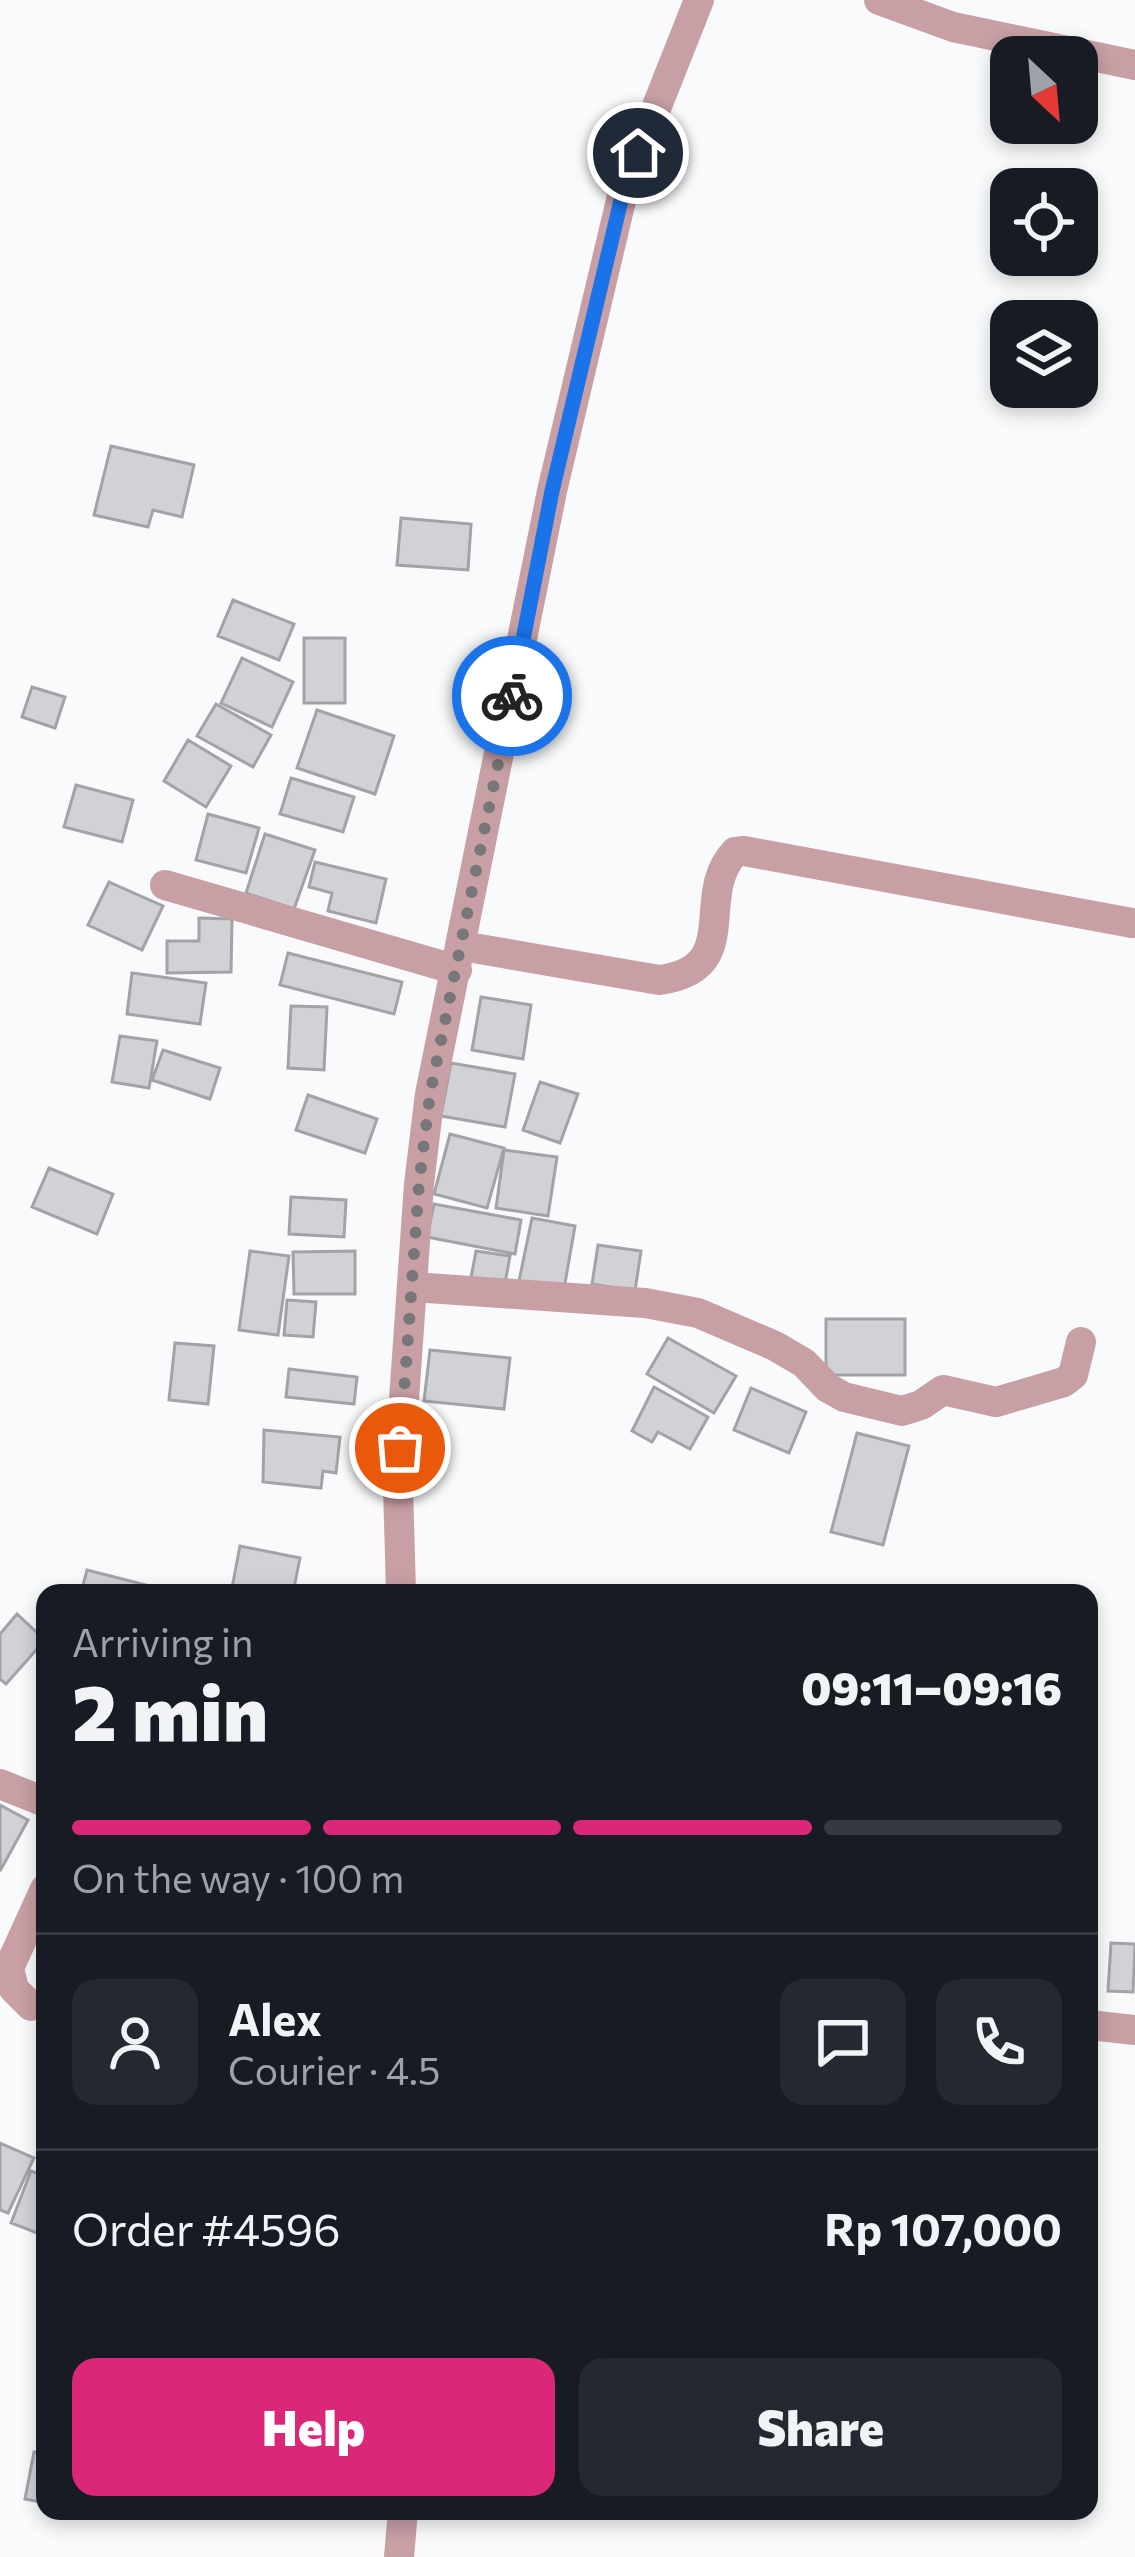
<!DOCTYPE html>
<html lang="en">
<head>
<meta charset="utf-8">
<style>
  :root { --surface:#171b24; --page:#242831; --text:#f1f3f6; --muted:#9ea1a6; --line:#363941; --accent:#db2777 }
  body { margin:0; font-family:Commissioner,sans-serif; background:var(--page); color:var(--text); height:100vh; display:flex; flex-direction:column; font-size:45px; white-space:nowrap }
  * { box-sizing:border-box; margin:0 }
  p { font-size:39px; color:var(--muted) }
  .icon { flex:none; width:66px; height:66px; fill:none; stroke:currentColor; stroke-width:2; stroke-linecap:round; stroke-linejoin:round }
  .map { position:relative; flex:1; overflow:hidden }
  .drawer { position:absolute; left:36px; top:1584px; width:1062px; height:936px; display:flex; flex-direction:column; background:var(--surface); border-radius:24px; box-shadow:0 6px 18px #0003 }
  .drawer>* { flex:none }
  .needle { width:78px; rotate:154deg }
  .fabs { position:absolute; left:990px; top:36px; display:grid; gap:24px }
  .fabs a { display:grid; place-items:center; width:108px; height:108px; border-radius:24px; background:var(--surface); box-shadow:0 6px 18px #0003; font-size:60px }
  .pin { position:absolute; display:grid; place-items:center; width:102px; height:102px; color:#fff; margin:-51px; border:6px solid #fff; border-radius:50%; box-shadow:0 3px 12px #0007 }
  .courier { position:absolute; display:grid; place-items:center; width:120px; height:120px; margin:-60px; border:9px solid #1a73e8; border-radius:50%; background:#fff; color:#222; box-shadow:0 3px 15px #0007 }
  .overview em { font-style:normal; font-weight:800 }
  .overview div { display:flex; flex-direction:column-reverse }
  .overview { display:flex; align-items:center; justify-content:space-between; height:204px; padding:0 36px }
  h1 { font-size:78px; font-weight:800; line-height:90px }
  .bar { display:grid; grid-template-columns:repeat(4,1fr); gap:18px 12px; align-content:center; height:144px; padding:0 36px }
  .bar i { height:15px; border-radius:9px; background:var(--line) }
  .bar .on { background:var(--accent) }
  .bar p { grid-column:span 4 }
  .line { display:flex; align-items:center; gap:30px; padding:0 36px; border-top:3px solid var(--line) }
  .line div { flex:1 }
  .round { display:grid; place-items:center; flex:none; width:126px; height:126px; border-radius:24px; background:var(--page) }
  .primary-button { display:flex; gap:24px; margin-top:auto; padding:24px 36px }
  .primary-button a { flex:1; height:138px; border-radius:24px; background:var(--accent); color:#fff; font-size:48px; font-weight:800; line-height:138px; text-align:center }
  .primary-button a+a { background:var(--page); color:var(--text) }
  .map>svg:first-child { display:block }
  .building { fill:#d1d2d5; stroke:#a2a3a6; stroke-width:3 }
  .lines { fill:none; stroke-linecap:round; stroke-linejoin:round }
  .minor { stroke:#c79fa5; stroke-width:30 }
  .done { stroke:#777779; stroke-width:12; stroke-dasharray:0 21.6 }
  .route { stroke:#1a73e8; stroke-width:15 }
</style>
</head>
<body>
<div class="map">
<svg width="1135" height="2557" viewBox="0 0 1135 2557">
  <rect width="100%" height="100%" fill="#f8fafc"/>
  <path class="building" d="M111,446L194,465L182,517L153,510L148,527L94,515Z
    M401,518L471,524L468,570L397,565Z
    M233,600L294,624L279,660L218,636Z
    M304,638H345V703H304Z
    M242,658L293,682L272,727L221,703Z
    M32,687L65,697L55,728L22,717Z
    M216,704L271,735L253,767L197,736Z
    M317,710L394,736L375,794L297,768Z
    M188,740L231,766L206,807L164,781Z
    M291,778L354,797L343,832L280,814Z
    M76,785L133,800L122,842L64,827Z
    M208,814L259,828L246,873L196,860Z
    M265,834L315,850L294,909L246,893Z
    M315,862L386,879L376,923L328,911L332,893L309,887Z
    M109,882L163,906L142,950L88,925Z
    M199,918L232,919L231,972L167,973V941H199Z
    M288,953L402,982L394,1014L280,985Z
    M132,973L206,983L200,1024L127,1014Z
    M481,997L531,1005L523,1059L472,1050Z
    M291,1006L327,1007L324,1070L288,1068Z
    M120,1036L157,1041L149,1088L112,1082Z
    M163,1050L220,1068L210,1099L152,1080Z
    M451,1063L515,1074L505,1127L441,1116Z
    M540,1082L578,1094L560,1143L523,1130Z
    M308,1095L377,1119L365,1153L296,1130Z
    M450,1134L504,1148L487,1208L434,1194Z
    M504,1150L557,1157L548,1216L496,1208Z
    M49,1168L113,1194L97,1234L32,1207Z
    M291,1197L346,1200L344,1237L289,1234Z
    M434,1204L521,1220L515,1254L427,1237Z
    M532,1218L575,1226L564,1289L519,1281Z
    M598,1245L641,1251L635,1291L592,1284Z
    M250,1251L289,1256L278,1335L239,1330Z
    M355,1251V1294H294L293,1252Z
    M476,1251L510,1256L504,1289L470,1283Z
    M287,1300L316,1302L313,1337L284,1335Z
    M826,1319H905V1375H826Z
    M668,1338L736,1376L714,1413L647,1374Z
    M175,1343L214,1346L208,1404L169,1400Z
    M430,1350L510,1358L504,1409L424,1401Z
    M289,1369L357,1377L354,1404L286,1397Z
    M654,1387L708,1417L690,1449L658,1432L652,1442L632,1431Z
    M751,1388L806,1412L789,1453L734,1430Z
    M264,1430L340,1437L336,1473L323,1471L321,1488L263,1482Z
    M857,1433L909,1446L883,1545L831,1532Z
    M240,1546L300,1558L293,1593H231Z
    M87,1570L150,1586L148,1593H81Z
    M17,1614L45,1640L6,1684L0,1679V1634Z
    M0,1805L28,1820L0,1871Z
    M1111,1943L1135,1944L1133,1992L1108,1991Z
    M0,2143L34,2158L8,2213L0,2210Z
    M31,2171L45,2176V2236L11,2223Z
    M34,2452L45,2454V2503L25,2499Z"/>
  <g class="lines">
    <path class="minor" d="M879,0L953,27L1135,65
      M165,885L457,970
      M462,946L659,980C745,969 693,896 735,852L744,851L1132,923
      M413,1287L645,1303L698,1313L775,1346L804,1363L828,1388L844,1397L902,1411L921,1405L943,1390L996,1402L1064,1382L1073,1375L1081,1342
      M401,1593L398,1486L419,1184L430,1094L552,491L623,192L699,0
      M0,1784L45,1802
      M31,2006L14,1989L9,1968L45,1889
      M1089,2025L1135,2030
      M399,2557L403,2511"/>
  </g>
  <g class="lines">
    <path class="done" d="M400,1448L419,1184L430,1094L512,696"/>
    <path class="route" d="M512,696L552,491L623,192L638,153"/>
  </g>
</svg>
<div class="fabs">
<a><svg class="needle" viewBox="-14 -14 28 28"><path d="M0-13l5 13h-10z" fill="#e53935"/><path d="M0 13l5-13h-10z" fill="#9ea1a6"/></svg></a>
<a><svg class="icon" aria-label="locate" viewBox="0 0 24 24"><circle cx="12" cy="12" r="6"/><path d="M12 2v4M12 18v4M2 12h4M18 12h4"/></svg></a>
<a><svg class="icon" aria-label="layers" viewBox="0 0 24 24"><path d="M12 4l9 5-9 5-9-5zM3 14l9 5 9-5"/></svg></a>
</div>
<div class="pin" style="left:400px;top:1448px;background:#ea580c"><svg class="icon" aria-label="bag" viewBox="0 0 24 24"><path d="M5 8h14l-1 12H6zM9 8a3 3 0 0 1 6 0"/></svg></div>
<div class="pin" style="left:638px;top:153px;background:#1f2937"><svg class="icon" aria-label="home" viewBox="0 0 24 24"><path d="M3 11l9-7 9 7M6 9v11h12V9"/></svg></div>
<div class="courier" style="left:512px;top:696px"><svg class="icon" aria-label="bike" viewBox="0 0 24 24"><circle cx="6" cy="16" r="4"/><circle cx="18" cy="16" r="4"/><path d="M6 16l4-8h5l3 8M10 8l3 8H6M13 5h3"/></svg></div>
<section class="drawer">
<div class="overview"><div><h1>2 min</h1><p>Arriving in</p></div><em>09:11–09:16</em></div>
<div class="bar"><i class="on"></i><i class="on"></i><i class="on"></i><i></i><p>On the way · 100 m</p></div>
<div class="line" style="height:216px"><a class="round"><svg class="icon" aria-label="person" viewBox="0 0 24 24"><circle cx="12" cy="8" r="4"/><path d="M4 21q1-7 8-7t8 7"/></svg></a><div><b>Alex</b><p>Courier · 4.5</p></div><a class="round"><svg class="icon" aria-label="chat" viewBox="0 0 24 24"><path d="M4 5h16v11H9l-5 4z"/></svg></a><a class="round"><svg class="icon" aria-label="phone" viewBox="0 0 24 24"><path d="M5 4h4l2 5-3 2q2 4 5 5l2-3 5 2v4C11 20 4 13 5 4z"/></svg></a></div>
<div class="line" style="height:156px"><div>Order #4596</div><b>Rp 107,000</b></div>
<div class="primary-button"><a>Help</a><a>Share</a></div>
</section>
</div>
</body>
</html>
